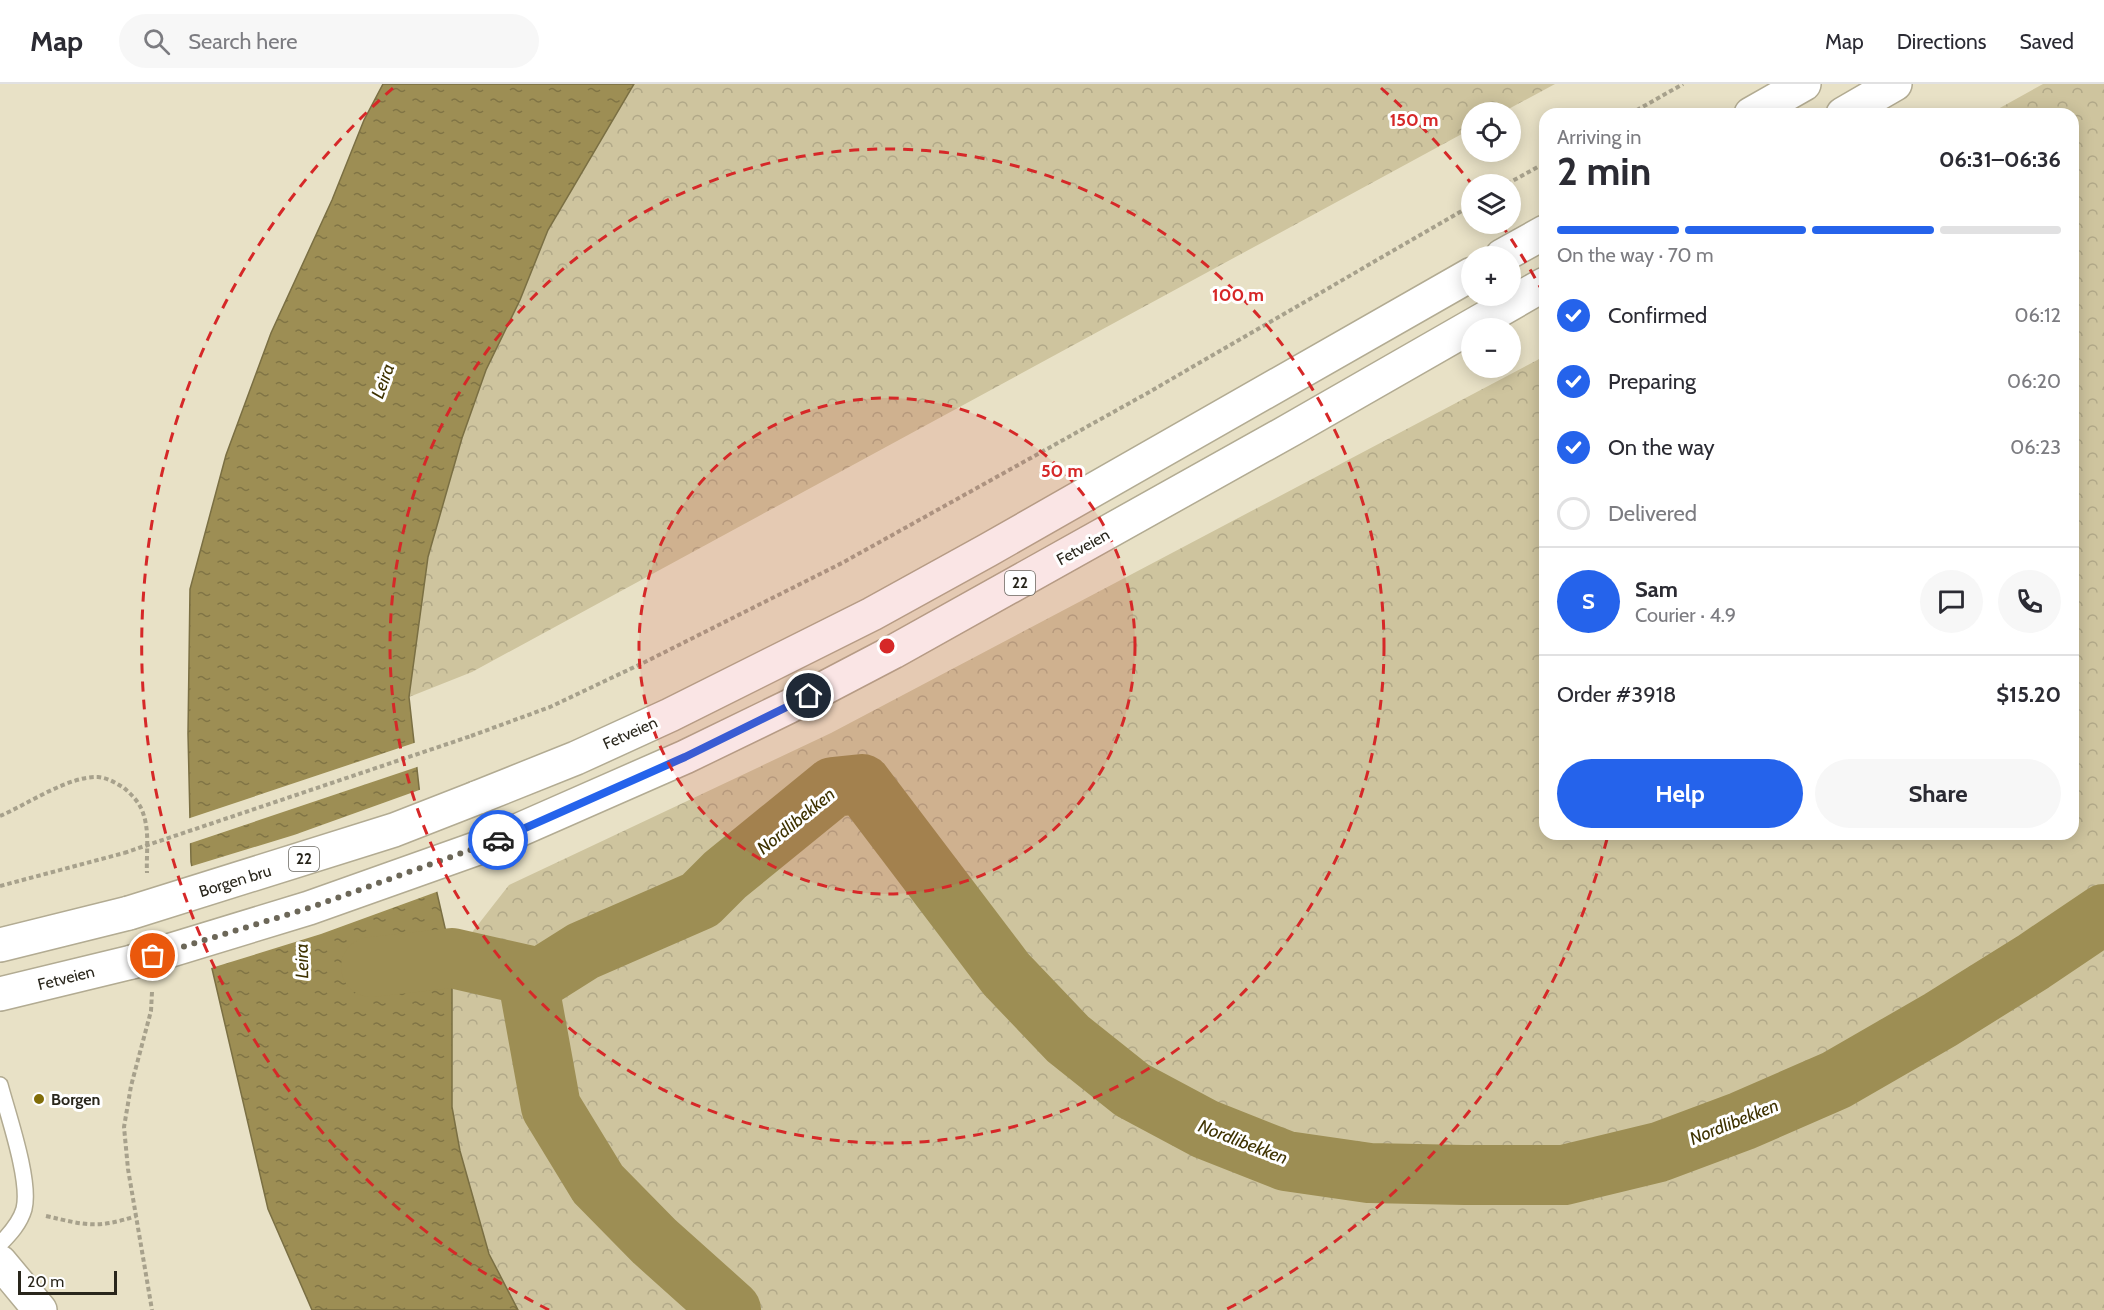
<!DOCTYPE html>
<html lang="en">
<head>
<meta charset="utf-8">
<style>
  :root { --surface:#fff; --page:#f7f7f7; --text:#2b2b33; --muted:#7c7c81; --line:#e1e1e2; --accent:#2563eb }
  body { margin:0; font-family:Cabin,sans-serif; background:var(--page); color:var(--text); height:100vh; display:flex; flex-direction:column; font-size:22px; white-space:nowrap }
  * { box-sizing:border-box; margin:0 }
  p { font-size:20px; color:var(--muted) }
  .icon { flex:none; width:33px; height:33px; fill:none; stroke:currentColor; stroke-width:2; stroke-linecap:round; stroke-linejoin:round }
  .map { position:relative; flex:1; overflow:hidden }
  .side { position:absolute; left:1539px; top:24px; width:540px; height:732px; display:flex; flex-direction:column; background:var(--surface); border-radius:18px; box-shadow:0 3px 15px #0003 }
  .side>* { flex:none }
  .controls { position:absolute; left:1461px; top:18px; display:grid; gap:12px }
  .controls a { display:grid; place-items:center; width:60px; height:60px; border-radius:50%; background:var(--surface); box-shadow:0 3px 15px #0003; font-size:30px }
  .scale { position:absolute; left:18px; bottom:15px; width:99px; box-sizing:border-box; padding-left:6px; border:3px solid #29261c; border-top:0; font-size:16px; line-height:21px; white-space:nowrap; color:#29261c; -webkit-text-stroke:4px #fff; paint-order:stroke }
  .pin { position:absolute; display:grid; place-items:center; width:51px; height:51px; color:#fff; margin:-26px; border:3px solid #fff; border-radius:50%; box-shadow:0 2px 6px #0007 }
  .courier { position:absolute; display:grid; place-items:center; width:60px; height:60px; margin:-30px; border:4px solid #2563eb; border-radius:50%; background:#fff; color:#222; box-shadow:0 2px 8px #0007 }
  .head em { font-style:normal; font-weight:700 }
  .head div { display:flex; flex-direction:column-reverse }
  .head { display:flex; align-items:center; justify-content:space-between; height:102px; padding:0 18px }
  h1 { font-size:39px; font-weight:700; line-height:45px }
  .bar { display:grid; grid-template-columns:repeat(4,1fr); gap:9px 6px; align-content:center; height:72px; padding:0 18px }
  .bar i { height:8px; border-radius:4px; background:var(--line) }
  .bar .active { background:var(--accent) }
  .bar p { grid-column:span 4 }
  .line { display:flex; align-items:center; gap:15px; padding:0 18px; border-top:2px solid var(--line) }
  .line div { flex:1 }
  .round { display:grid; place-items:center; flex:none; width:63px; height:63px; border-radius:32px; background:var(--page) }
  ol { padding:0 18px; list-style:none }
  li { display:flex; align-items:center; gap:18px; height:66px }
  li p { margin-inline-start:auto }
  li .icon { padding:6px; border-radius:50%; background:var(--accent); color:#fff; stroke-width:4 }
  li:last-child { color:var(--muted) }
  li i { width:33px; height:33px; border:3px solid var(--line); border-radius:50% }
  .cta { display:flex; gap:12px; margin-top:auto; padding:12px 18px }
  .cta a { flex:1; height:69px; border-radius:36px; background:var(--accent); color:#fff; font-size:24px; font-weight:700; line-height:69px; text-align:center }
  .cta a+a { background:var(--page); color:var(--text) }
  header { display:flex; align-items:center; gap:36px; box-sizing:border-box; height:84px; padding:0 30px; background:var(--surface); border-bottom:2px solid var(--line) }
  header strong { font-size:28px }
  nav { display:flex; gap:33px; margin-inline-start:auto; font-size:21px }
  .search { width:420px; height:54px; background:var(--page); display:flex; align-items:center; gap:15px; box-sizing:border-box; padding:0 21px; border-radius:33px; color:var(--muted); font-size:22px }
  .map>svg:first-child { display:block }
  .forest { fill:url(#forest-crowns) }
  .water { fill:url(#water-ripples); stroke:#7a6f43; stroke-width:1.5 }
  .pier { fill:#e8e1c6 }
  .lines { fill:none; stroke-linecap:round; stroke-linejoin:round }
  .river { stroke:#9d8e54; stroke-width:60 }
  .lane-casing { stroke:#b2ab92; stroke-width:18 }
  .secondary-casing { stroke:#b2ab92; stroke-width:36 }
  .highway-casing { stroke:#b2ab92; stroke-width:36 }
  .path { stroke:#a7a18c; stroke-width:4; stroke-dasharray:4.5 3; stroke-linecap:butt }
  .lane { stroke:#fff; stroke-width:15 }
  .secondary { stroke:#fff; stroke-width:33 }
  .highway { stroke:#fff; stroke-width:33 }
  .highway-bridge-casing { stroke:#b2ab92; stroke-width:36; stroke-linecap:butt }
  .path-bridge { stroke:#a7a18c; stroke-width:4; stroke-dasharray:4.5 3; stroke-linecap:butt }
  .highway-bridge { stroke:#fff; stroke-width:33 }
  .done { stroke:#6c6758; stroke-width:6; stroke-dasharray:0 10.8 }
  .route { stroke:#2563eb; stroke-width:8 }
  .ring { fill:none; stroke:#d62828; stroke-width:3; stroke-dasharray:10 8 }
  .poi-dot { fill:#816d08; stroke:#fff; stroke-width:2 }
  .labels { text-anchor:middle; dominant-baseline:central; stroke-width:6; stroke-linejoin:round; paint-order:stroke }
  .shield { fill:#fff; stroke:#696760; stroke-width:1.5 }
  .shield-label { font-size:15px; font-weight:bold; fill:#29261c }
  .street-label { font-size:16px; fill:#29261c; stroke:#fff }
  .poi-label { font-size:16px; font-weight:bold; fill:#29261c; stroke:#fff; text-anchor:start }
  .water-label { font-size:18px; font-style:italic; fill:#3e3201; stroke:#fff }
  .centre { fill:#d62828; stroke:#fff; stroke-width:3 }
  .ring-label { font-size:18px; text-anchor:middle; font-weight:bold; fill:#d62828; stroke:#fff; stroke-width:6; stroke-linejoin:round; paint-order:stroke }
</style>
</head>
<body>
<header>
<strong>Map</strong>
<div class="search"><svg class="icon" aria-label="search" viewBox="0 0 24 24"><circle cx="10" cy="10" r="6"/><path d="M15 15l6 6"/></svg>Search here</div>
<nav><a>Map</a><a>Directions</a><a>Saved</a></nav>
</header>
<div class="map">
<svg width="2104" height="1226" viewBox="0 0 2104 1226">
  <defs>
    <pattern id="forest-crowns" width="20" height="18" patternUnits="userSpaceOnUse" patternTransform="scale(1.5)"><rect width="20" height="18" fill="#cec49e"/><path d="M2 6a3 3 0 1 1 6 0M12 15a3 3 0 1 1 6 0" fill="none" stroke="#b1a888"/></pattern>
    <pattern id="water-ripples" width="26" height="14" patternUnits="userSpaceOnUse" patternTransform="scale(1.5)"><rect width="26" height="14" fill="#9d8e54"/><path d="M2 4q2-2 4 0t4 0M15 11q2-2 4 0t4 0" fill="none" stroke="#807445"/></pattern>
  </defs>
  <rect width="100%" height="100%" fill="#e8e1c6"/>
  <path class="forest" d="M634,0H1555L1503,28H1472L1471,45L472,588L409,613L428,473L462,354L486,286L520,216L548,146Z
    M2043,0H2104V1226H518L489,1170L460,1067L452,1023V874L509,801L831,649L1545,272V750H2073V30H1989Z"/>
  <path class="water" d="M383,0H634L548,146L520,216L486,286L462,354L428,473L409,613L425,757L452,874V1023L460,1067L489,1170L518,1226H312L268,1125L210,876L191,778L188,650L190,505L226,371L271,249L332,116L364,36Z"/>
  <path class="pier" d="M417,658L420,682L188,760L187,735Z
    M422,705L428,756L439,807L321,850L208,885L189,783L294,751Z"/>
  <g class="lines">
    <path class="river" d="M371,883L452,874L527,891L537,896L583,867L700,816L725,791L833,703L862,700L1006,890L1068,955L1132,1006L1205,1045L1286,1077L1369,1089L1465,1091H1564L1659,1068L1742,1037L1836,996L1940,936L2033,878L2104,830
      M527,891L551,1023L598,1100L654,1157L731,1226"/>
    <g class="lane-casing">
      <path id="lane" d="M0,1160C10,1150 20,1139 24,1125C31,1097 8,1031 0,1001"/>
    </g>
    <g class="secondary-casing">
      <path id="secondary" d="M0,1178L40,1226"/>
    </g>
    <g class="highway-casing">
      <path id="highway" d="M1751,30L1804,0
        M1843,30L1895,0
        M1502,172L1545,148
        M476,714L576,674L670,631L872,530L988,466L1472,190
        M478,764L685,673L788,623L893,568L1292,345L1545,200
        M0,861L129,829
        M0,910L132,878"/>
    </g>
    <path class="path" d="M1630,30L1683,0
      M1507,100L1545,79
      M471,652L550,623L645,578L842,479L1144,311L1472,121
      M0,732C28,720 68,692 98,693C108,694 116,699 124,704C132,711 140,719 143,729C150,748 146,770 147,789
      M0,802L124,769
      M152,908L151,927L131,1002L124,1043L128,1085L152,1226
      M46,1132C85,1141 97,1145 136,1132"/>
    <use href="#lane" class="lane"/>
    <use href="#secondary" class="secondary"/>
    <use href="#highway" class="highway"/>
    <g class="highway-bridge-casing">
      <path id="highway-bridge" d="M129,829L394,746L476,714
        M132,878L309,824L478,764"/>
    </g>
    <path class="path-bridge" d="M124,769L471,652"/>
    <use href="#highway-bridge" class="highway-bridge"/>
  </g>
  <g class="lines">
    <path class="done" d="M153,872L309,824L498,756"/>
    <path class="route" d="M498,756L685,673L809,612"/>
  </g>
  <circle cx="887" cy="562" r="248" fill="#d62828" fill-opacity=".12"/>
  <g class="ring">
    <circle cx="887" cy="562" r="248"/>
    <circle cx="887" cy="562" r="497"/>
    <path d="M1607 755A745 745 0 0 1 1225 1226M549 1226A745 745 0 0 1 393 4M1381 4A745 745 0 0 1 1470 98M1501 140A745 745 0 0 1 1545 212"/>
  </g>
  <circle class="poi-dot" cx="39" cy="1015" r="6"/>
  <g class="labels">
    <g class="shield">
      <rect x="1005" y="487" width="30" height="24" rx="4.5"/>
      <rect x="289" y="763" width="30" height="24" rx="4.5"/>
    </g>
    <g class="shield-label">
      <text x="1020" y="499">22</text>
      <text x="304" y="775">22</text>
    </g>
    <g class="street-label">
      <text transform="translate(1083 463) rotate(-29)">Fetveien</text>
      <text transform="translate(630 649) rotate(-24)">Fetveien</text>
      <text transform="translate(235 797) rotate(-17)">Borgen bru</text>
      <text transform="translate(66 894) rotate(-14)">Fetveien</text>
    </g>
    <g class="poi-label">
      <text x="51" y="1015">Borgen</text>
    </g>
    <g class="water-label">
      <text transform="translate(383 297) rotate(-70)">Leira</text>
      <text transform="translate(796 737) rotate(-39)">Nordlibekken</text>
      <text transform="translate(302 877) rotate(-91)">Leira</text>
      <text transform="translate(1734 1038) rotate(-22)">Nordlibekken</text>
      <text transform="translate(1243 1058) rotate(21)">Nordlibekken</text>
    </g>
  </g>
  <circle cx="887" cy="562" r="9" class="centre"/>
  <g class="ring-label">
    <text x="1414" y="42">150 m</text>
    <text x="1238" y="217">100 m</text>
    <text x="1062" y="393">50 m</text>
  </g>
</svg>
<div class="controls">
<a><svg class="icon" aria-label="locate" viewBox="0 0 24 24"><circle cx="12" cy="12" r="6"/><path d="M12 2v4M12 18v4M2 12h4M18 12h4"/></svg></a>
<a><svg class="icon" aria-label="layers" viewBox="0 0 24 24"><path d="M12 4l9 5-9 5-9-5zM3 14l9 5 9-5"/></svg></a>
<a>+</a>
<a>−</a>
</div>
<div class="scale">20 m</div>
<div class="pin" style="left:153px;top:872px;background:#ea580c"><svg class="icon" aria-label="bag" viewBox="0 0 24 24"><path d="M5 8h14l-1 12H6zM9 8a3 3 0 0 1 6 0"/></svg></div>
<div class="pin" style="left:809px;top:612px;background:#1f2937"><svg class="icon" aria-label="home" viewBox="0 0 24 24"><path d="M3 11l9-7 9 7M6 9v11h12V9"/></svg></div>
<div class="courier" style="left:498px;top:756px"><svg class="icon" aria-label="car" viewBox="0 0 24 24"><path d="M5 17H2v-5l4-1 3-4h7l3 4 3 1v5h-3M9 17h6M6 11h13"/><circle cx="7" cy="17" r="2"/><circle cx="17" cy="17" r="2"/></svg></div>
<section class="side">
<div class="head"><div><h1>2 min</h1><p>Arriving in</p></div><em>06:31–06:36</em></div>
<div class="bar"><i class="active"></i><i class="active"></i><i class="active"></i><i></i><p>On the way · 70 m</p></div>
<ol>
<li><svg class="icon" aria-label="check" viewBox="0 0 24 24"><path d="M5 12l5 5 9-10"/></svg>Confirmed<p>06:12</p></li>
<li><svg class="icon" aria-label="check" viewBox="0 0 24 24"><path d="M5 12l5 5 9-10"/></svg>Preparing<p>06:20</p></li>
<li><svg class="icon" aria-label="check" viewBox="0 0 24 24"><path d="M5 12l5 5 9-10"/></svg>On the way<p>06:23</p></li>
<li><i></i>Delivered</li>
</ol>
<div class="line" style="height:108px"><b class="round" style="background:var(--accent);color:#fff">S</b><div><b>Sam</b><p>Courier · 4.9</p></div><a class="round"><svg class="icon" aria-label="chat" viewBox="0 0 24 24"><path d="M4 5h16v11H9l-5 4z"/></svg></a><a class="round"><svg class="icon" aria-label="phone" viewBox="0 0 24 24"><path d="M5 4h4l2 5-3 2q2 4 5 5l2-3 5 2v4C11 20 4 13 5 4z"/></svg></a></div>
<div class="line" style="height:78px"><div>Order #3918</div><b>$15.20</b></div>
<div class="cta"><a>Help</a><a>Share</a></div>
</section>
</div>
</body>
</html>
